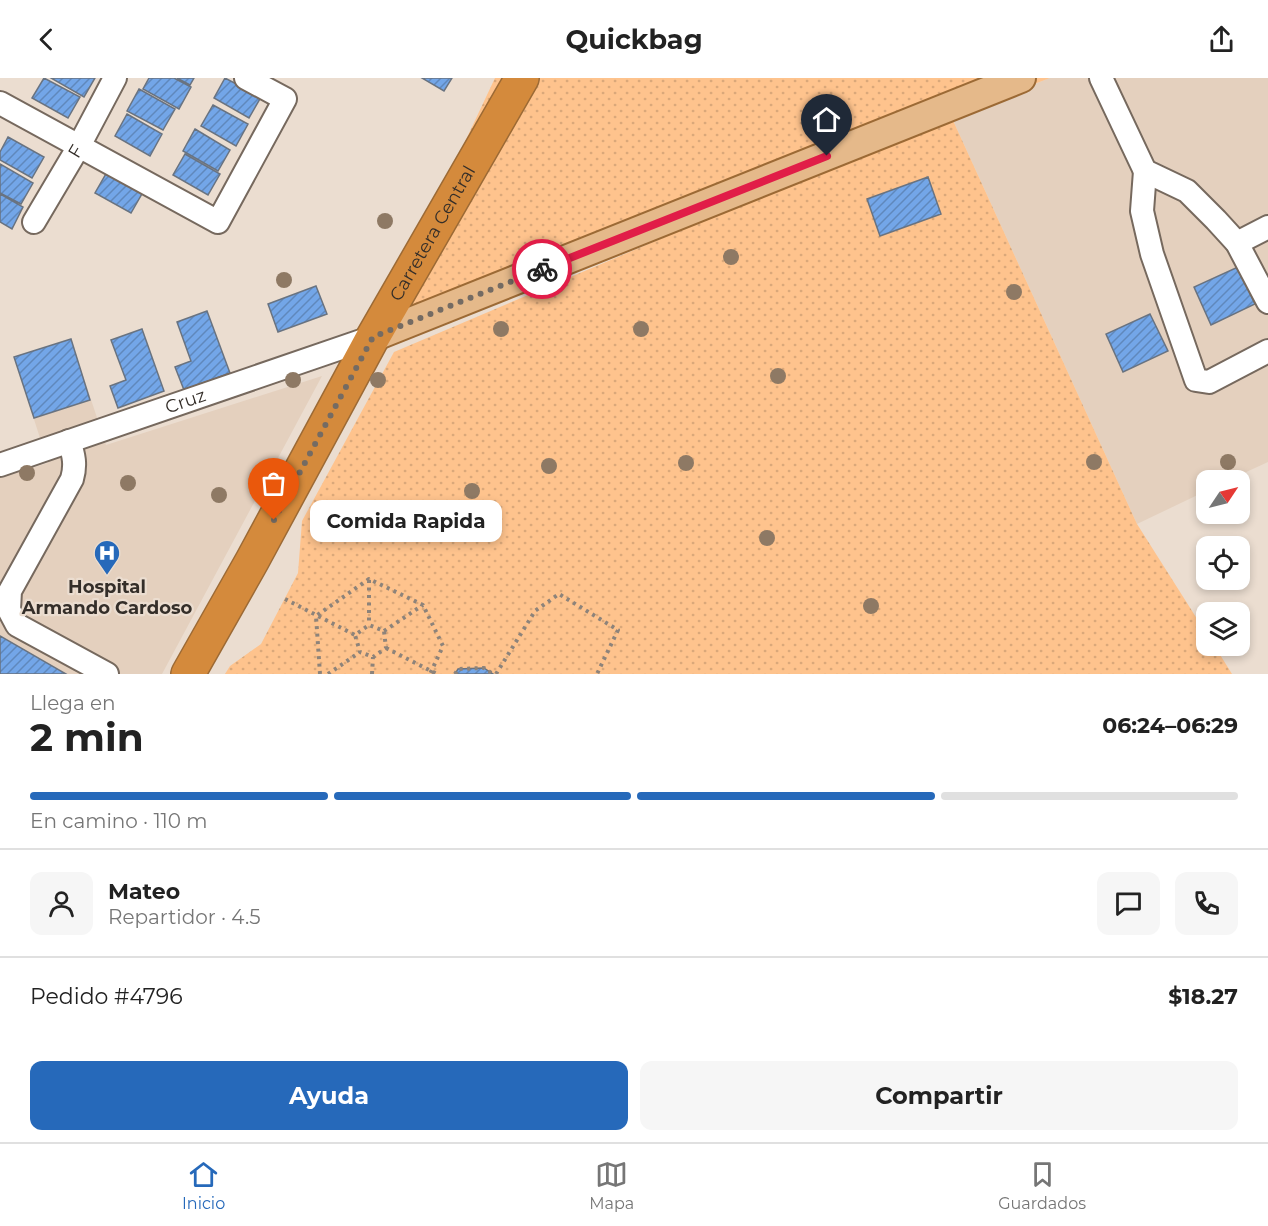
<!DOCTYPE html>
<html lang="es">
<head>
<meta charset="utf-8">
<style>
  :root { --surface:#fff; --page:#f6f6f6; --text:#222; --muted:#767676; --line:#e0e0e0; --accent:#2669ba }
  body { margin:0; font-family:Montserrat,sans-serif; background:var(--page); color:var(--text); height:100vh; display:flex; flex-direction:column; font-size:22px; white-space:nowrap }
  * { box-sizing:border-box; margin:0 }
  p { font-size:20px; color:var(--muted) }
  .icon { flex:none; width:33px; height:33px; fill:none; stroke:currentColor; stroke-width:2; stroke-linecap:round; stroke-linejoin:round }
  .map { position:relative; height:596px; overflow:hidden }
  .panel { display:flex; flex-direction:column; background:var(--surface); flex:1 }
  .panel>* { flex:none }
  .needle { width:39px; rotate:55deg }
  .tools { position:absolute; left:1196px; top:392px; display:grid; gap:12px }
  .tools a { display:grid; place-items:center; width:54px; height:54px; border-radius:12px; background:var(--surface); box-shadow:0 3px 9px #0003; font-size:30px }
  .pin { position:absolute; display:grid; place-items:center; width:51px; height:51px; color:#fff; margin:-62px -26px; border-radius:50% 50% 50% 0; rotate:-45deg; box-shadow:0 0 6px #0007 }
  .pin .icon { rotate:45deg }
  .courier { position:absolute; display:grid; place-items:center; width:60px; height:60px; margin:-30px; border:4px solid #e11d48; border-radius:50%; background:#fff; color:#222; box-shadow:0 2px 8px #0007 }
  .bubble { position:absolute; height:42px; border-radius:12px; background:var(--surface); box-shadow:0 3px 9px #0003; font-size:20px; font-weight:700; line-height:42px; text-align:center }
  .headline em { font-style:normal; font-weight:700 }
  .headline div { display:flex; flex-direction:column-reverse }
  .headline { display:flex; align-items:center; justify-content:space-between; height:102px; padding:0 30px }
  h1 { font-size:39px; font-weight:700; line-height:45px }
  .bar { display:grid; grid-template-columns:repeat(4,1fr); gap:9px 6px; align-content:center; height:72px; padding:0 30px }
  .bar i { height:8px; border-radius:4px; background:var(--line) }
  .bar .on { background:var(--accent) }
  .bar p { grid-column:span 4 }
  .line { display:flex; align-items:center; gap:15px; padding:0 30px; border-top:2px solid var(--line) }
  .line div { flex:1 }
  .round { display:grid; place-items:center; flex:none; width:63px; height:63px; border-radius:12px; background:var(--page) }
  .action { display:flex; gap:12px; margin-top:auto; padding:12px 30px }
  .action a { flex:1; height:69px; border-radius:12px; background:var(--accent); color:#fff; font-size:24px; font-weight:700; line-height:69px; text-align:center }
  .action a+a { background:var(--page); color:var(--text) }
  header { display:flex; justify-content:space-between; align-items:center; height:78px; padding:0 30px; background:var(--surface); font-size:27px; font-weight:700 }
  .dock { display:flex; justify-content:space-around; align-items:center; height:84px; border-top:2px solid var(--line); background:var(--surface); font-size:16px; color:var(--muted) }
  .dock a { display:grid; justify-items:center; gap:3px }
  .dock .on { color:var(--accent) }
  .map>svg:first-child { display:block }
  .built { fill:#e4d0be }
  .grass { fill:url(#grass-dots) }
  .building { fill:url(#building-hatch); stroke:#697380; stroke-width:1.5 }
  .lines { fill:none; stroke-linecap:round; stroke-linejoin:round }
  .minor-casing { stroke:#76695e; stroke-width:26 }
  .major-casing { stroke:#9c6a35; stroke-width:32 }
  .highway-casing { stroke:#9c6a35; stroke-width:36 }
  .path { stroke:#8d837a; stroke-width:4; stroke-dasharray:3 4.5; stroke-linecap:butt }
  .minor { stroke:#fff; stroke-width:22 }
  .major { stroke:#e5b98a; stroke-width:28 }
  .highway { stroke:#d48a3c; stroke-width:33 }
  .tree { fill:#8e7964 }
  .done { stroke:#746b63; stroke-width:6; stroke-dasharray:0 10.8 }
  .route { stroke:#e11d48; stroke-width:8 }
  .labels { text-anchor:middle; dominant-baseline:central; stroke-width:4.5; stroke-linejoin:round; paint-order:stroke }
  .street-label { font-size:18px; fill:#342e29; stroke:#ebddd0 }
  .poi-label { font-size:18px; font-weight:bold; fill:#342e29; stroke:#ebddd0 }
</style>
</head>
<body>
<header><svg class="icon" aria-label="back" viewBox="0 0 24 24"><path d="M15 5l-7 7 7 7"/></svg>Quickbag<svg class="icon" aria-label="share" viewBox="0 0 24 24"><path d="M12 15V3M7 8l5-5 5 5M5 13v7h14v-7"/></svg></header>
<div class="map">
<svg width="1268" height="596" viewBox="0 0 1268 596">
  <defs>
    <pattern id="grass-dots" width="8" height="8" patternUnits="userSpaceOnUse" patternTransform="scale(1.5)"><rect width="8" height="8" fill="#fec38d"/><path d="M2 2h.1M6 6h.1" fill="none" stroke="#daa87a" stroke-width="1.8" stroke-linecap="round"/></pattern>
    <pattern id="building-hatch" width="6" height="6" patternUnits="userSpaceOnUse" patternTransform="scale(1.5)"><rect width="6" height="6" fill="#73a6e8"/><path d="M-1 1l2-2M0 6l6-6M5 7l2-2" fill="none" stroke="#5f88bc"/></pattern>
  </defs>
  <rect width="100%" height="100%" fill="#ebddd0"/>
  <path class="built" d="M1050,0H1268V384L1229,402H1206V413L1137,446L951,38Z
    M71,261L106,367L322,298L162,596H0V400L48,385L14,279Z"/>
  <path class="grass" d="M495,0H1050L951,38L1137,446L1206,555V567H1214L1232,596H225L230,588L261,566L298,495L302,443L394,274L931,46L373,259Z"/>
  <path class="building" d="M44,0L80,19L68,40L32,20Z
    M51,0H95L84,19Z
    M149,0H174L191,9L179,31L143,11Z
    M177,0H194L190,7Z
    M225,0L261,19L249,40L214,20Z
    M422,0H452L444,13Z
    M139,11L175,31L163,52L127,33Z
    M213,27L248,46L236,68L201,48Z
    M127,36L162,56L150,78L115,58Z
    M195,51L230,72L218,93L183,73Z
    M8,59L44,79L32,100L0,82V74Z
    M185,76L220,96L208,117L173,97Z
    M0,86L33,105L21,126L0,115Z
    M107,94L143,114L131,135L95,115Z
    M928,99L941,136L880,158L867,121Z
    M0,116L23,129L12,151L0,144Z
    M1238,189L1255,226L1211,247L1194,209Z
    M316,208L327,236L278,254L268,226Z
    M207,233L230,295L184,312L175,289L191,283L177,244Z
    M1150,236L1168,273L1123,294L1106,256Z
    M142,251L164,313L118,330L110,308L126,302L111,262Z
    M71,261L90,322L34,340L14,279Z
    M0,558L66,596H0Z
    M484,590L493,596H455L458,591Z"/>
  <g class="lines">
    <g class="minor-casing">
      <g id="minor">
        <path d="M1101,0L1145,93L1187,113L1216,142L1237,165L1268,224"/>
        <path d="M0,25L218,144L285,21L246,0"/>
        <path d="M1145,93L1142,133L1152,176L1196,302L1209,304L1268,273"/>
        <path id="s1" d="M34,144L79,68L115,0"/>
        <path d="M1237,165L1268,149"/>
        <path d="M69,363C74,377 76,387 72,401L10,513L9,532L17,547L107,596"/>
        <path id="s2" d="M0,387L373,259"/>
      </g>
    </g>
    <g class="major-casing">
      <path id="major" d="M373,259L1021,0"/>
    </g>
    <g class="highway-casing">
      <g id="highway">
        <path id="s3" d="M188,596L252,483L373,259L522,0"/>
      </g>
    </g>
    <path class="path" d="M369,502V547
      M285,521L355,557L369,547L384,553L386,570L373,579L360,574L355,557
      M384,553L423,527
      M386,570L437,596
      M320,596L316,538L369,501L423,527L443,568L430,596
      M328,596L360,574
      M372,596L373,579
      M455,596L458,591L484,590L493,596
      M496,596L535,533L559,516L618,552L597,596"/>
    <use href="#minor" class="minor"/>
    <use href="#major" class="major"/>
    <use href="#highway" class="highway"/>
  </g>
  <g class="tree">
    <circle cx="385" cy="143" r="8"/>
    <circle cx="731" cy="179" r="8"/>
    <circle cx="284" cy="202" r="8"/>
    <circle cx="1014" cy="214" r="8"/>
    <circle cx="501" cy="251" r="8"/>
    <circle cx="641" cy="251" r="8"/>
    <circle cx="778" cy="298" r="8"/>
    <circle cx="293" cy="302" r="8"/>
    <circle cx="378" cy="302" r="8"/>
    <circle cx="1094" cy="384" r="8"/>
    <circle cx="1228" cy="384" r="8"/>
    <circle cx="686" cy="385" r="8"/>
    <circle cx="549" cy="388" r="8"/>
    <circle cx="27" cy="395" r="8"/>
    <circle cx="128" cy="405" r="8"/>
    <circle cx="472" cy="413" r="8"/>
    <circle cx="219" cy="417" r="8"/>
    <circle cx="767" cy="460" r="8"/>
    <circle cx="871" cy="528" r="8"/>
  </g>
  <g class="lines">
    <path class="done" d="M274,442L373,259L542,191"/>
    <path class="route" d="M542,191L827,78"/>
  </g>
  <defs>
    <g id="hospital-pin" transform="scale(1.35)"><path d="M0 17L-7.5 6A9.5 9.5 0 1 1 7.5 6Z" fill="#2669ba" stroke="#ebddd0"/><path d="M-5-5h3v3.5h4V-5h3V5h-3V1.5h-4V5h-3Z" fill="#fff"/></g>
  </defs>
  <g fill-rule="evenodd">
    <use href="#hospital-pin" x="107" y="475"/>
  </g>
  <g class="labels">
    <g class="street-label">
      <text stroke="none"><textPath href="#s1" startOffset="82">F</textPath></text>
      <text stroke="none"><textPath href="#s3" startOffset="504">Carretera Central</textPath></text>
      <text stroke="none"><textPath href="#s2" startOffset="196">Cruz</textPath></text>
    </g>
    <g class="poi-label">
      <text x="107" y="509">Hospital<tspan x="107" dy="21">Armando Cardoso</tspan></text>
    </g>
  </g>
</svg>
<div class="tools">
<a><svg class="needle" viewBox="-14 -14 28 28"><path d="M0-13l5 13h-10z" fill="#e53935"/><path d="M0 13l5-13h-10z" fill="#767676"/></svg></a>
<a><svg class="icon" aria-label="locate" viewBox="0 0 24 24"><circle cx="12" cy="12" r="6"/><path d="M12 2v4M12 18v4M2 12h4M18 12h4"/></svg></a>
<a><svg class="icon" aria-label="layers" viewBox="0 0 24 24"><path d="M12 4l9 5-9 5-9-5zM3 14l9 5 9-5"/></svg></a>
</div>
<div class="pin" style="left:274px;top:442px;background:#ea580c"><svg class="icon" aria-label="bag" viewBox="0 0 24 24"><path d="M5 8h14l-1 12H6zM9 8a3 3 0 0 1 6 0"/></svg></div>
<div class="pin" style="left:827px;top:78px;background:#1f2937"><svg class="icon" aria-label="home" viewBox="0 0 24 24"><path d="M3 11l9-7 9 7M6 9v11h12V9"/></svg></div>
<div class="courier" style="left:542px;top:191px"><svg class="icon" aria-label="bike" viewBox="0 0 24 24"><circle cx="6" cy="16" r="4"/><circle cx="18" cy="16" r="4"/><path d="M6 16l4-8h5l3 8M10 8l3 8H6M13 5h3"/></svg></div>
<div class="bubble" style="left:310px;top:422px;width:192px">Comida Rapida</div>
</div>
<section class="panel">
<div class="headline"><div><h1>2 min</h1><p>Llega en</p></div><em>06:24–06:29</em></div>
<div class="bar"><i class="on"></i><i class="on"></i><i class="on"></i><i></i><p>En camino · 110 m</p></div>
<div class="line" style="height:108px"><a class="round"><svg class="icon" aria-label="person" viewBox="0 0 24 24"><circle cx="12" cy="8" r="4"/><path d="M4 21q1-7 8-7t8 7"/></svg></a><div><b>Mateo</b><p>Repartidor · 4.5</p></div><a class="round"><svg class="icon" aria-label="chat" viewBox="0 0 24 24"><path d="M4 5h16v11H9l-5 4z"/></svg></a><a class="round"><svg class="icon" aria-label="phone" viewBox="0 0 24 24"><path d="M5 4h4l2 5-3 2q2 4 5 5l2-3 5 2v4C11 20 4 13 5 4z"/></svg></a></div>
<div class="line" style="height:78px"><div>Pedido #4796</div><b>$18.27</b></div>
<div class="action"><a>Ayuda</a><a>Compartir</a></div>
</section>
<nav class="dock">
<a class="on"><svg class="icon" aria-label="home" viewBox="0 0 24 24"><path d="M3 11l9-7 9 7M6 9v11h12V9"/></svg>Inicio</a>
<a><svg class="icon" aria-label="map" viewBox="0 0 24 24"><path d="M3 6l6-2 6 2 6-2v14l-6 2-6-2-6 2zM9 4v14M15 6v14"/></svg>Mapa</a>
<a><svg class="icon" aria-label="saved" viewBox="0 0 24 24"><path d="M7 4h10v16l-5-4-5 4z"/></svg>Guardados</a>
</nav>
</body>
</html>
